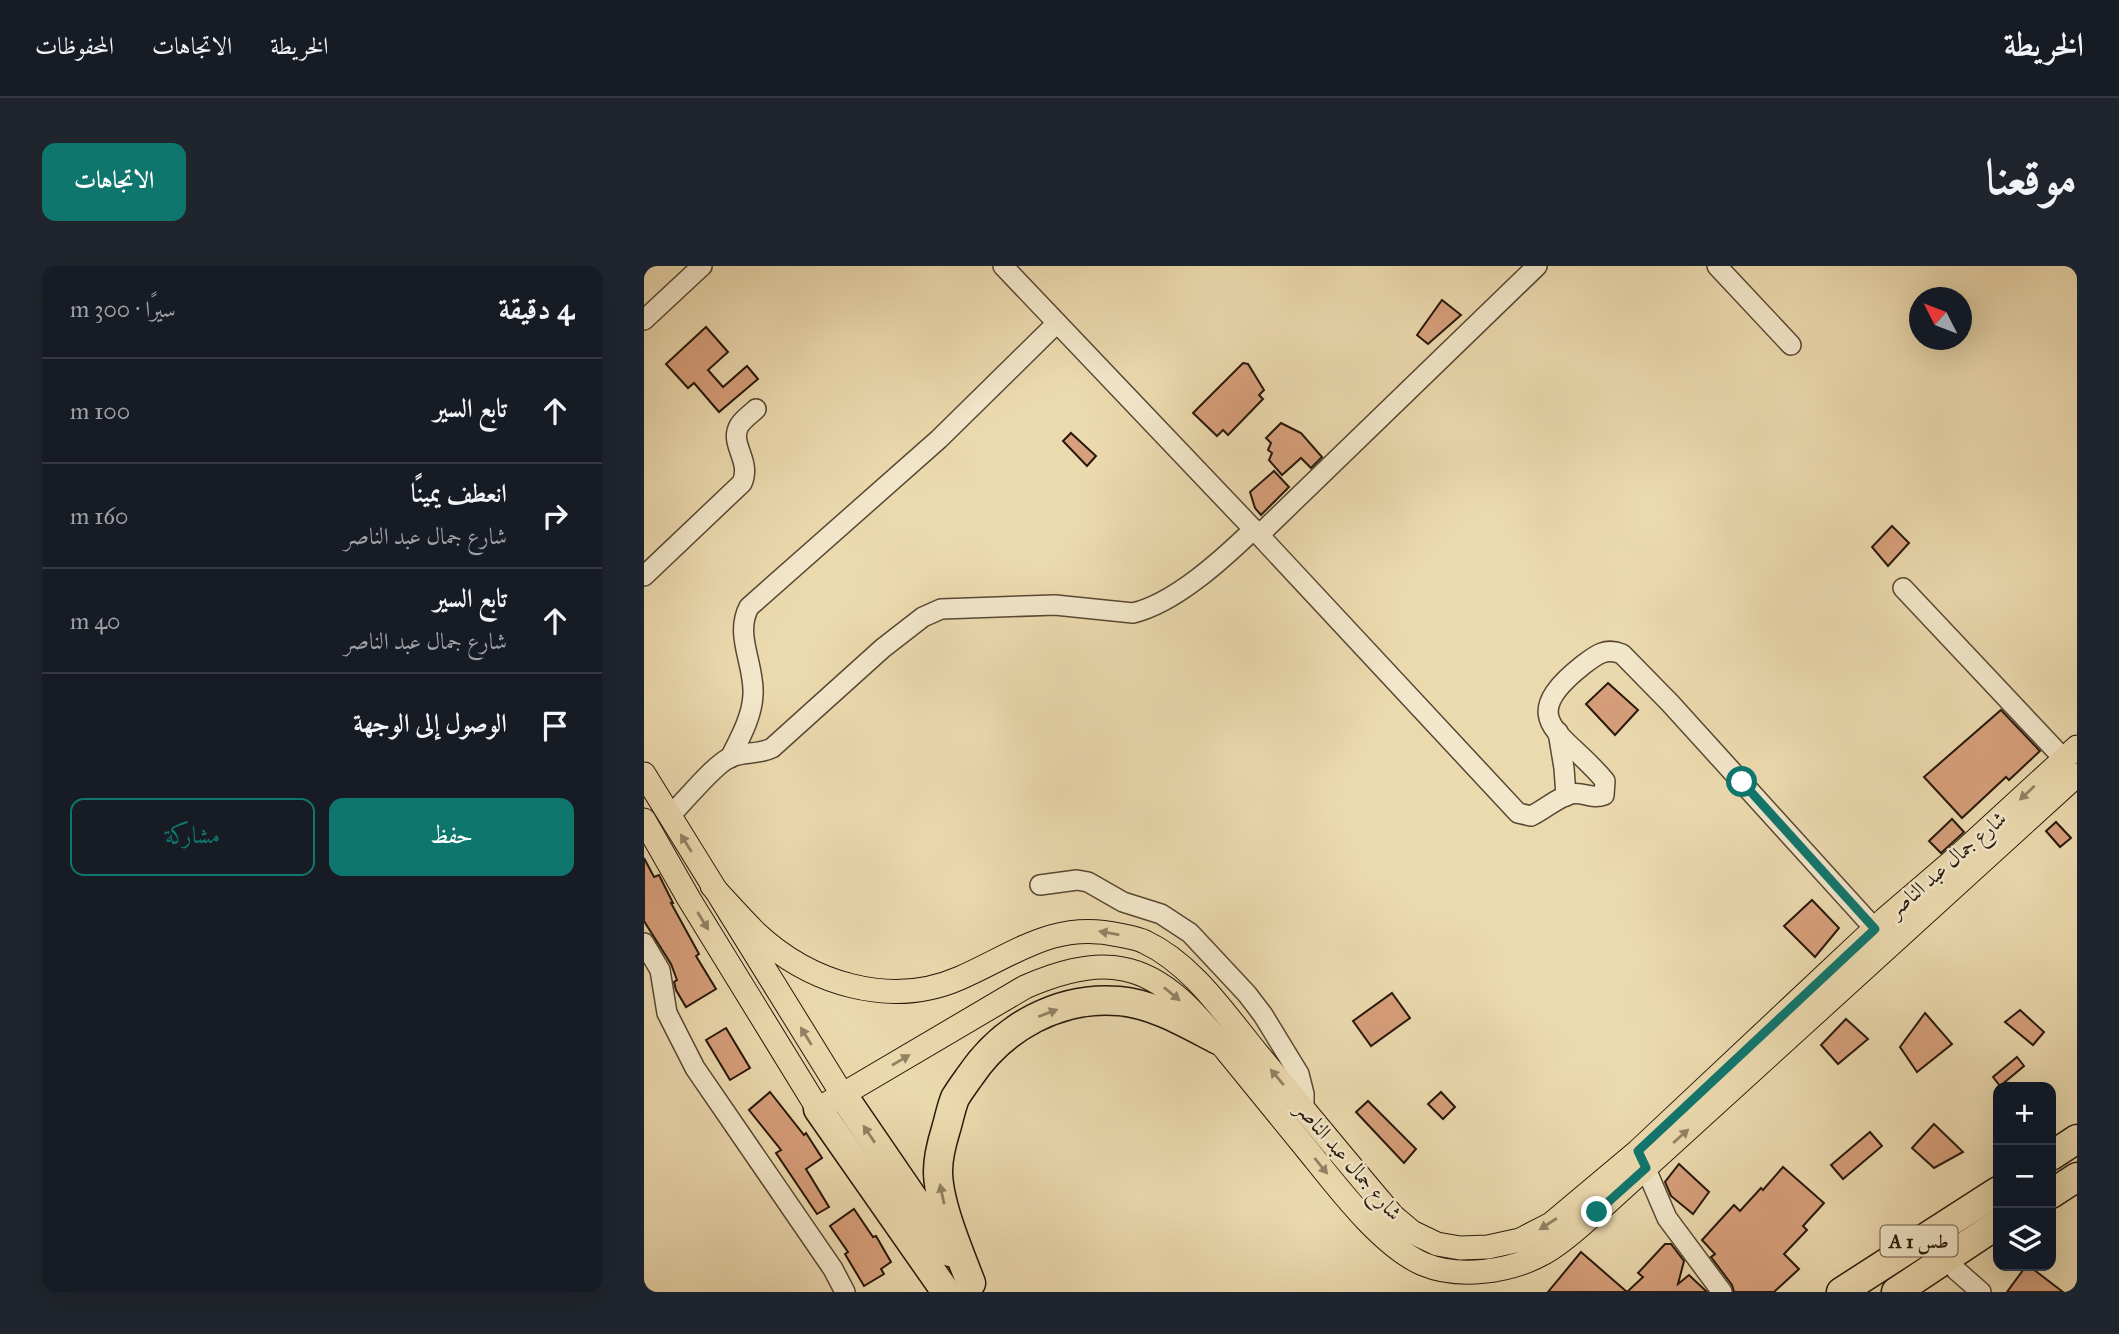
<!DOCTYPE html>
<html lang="ar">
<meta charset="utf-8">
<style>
:root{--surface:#171b24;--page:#20242c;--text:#f1f3f6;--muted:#9ea1a6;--line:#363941;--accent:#0f766e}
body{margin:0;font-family:"IM FELL Great Primer",Amiri,serif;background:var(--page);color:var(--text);direction:rtl}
.controls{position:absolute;right:21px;bottom:21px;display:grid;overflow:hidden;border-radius:14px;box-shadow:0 7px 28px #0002}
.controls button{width:63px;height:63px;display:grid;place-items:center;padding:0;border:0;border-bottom:2px solid var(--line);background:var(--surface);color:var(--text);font:35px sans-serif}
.compass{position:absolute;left:1265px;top:21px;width:63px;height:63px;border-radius:50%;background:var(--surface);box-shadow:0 7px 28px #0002;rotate:312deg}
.stop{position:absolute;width:21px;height:21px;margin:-16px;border:5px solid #0f766e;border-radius:50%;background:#fff}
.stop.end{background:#0f766e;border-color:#fff;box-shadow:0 2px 7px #0008}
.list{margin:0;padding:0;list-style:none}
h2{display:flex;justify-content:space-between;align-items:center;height:91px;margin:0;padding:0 28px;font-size:30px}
h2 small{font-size:23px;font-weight:400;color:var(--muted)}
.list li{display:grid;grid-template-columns:46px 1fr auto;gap:21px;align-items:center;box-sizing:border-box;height:105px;padding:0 28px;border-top:2px solid var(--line)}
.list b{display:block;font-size:26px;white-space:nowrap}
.list p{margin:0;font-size:23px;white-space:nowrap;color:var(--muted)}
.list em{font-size:23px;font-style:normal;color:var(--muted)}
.actions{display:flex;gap:14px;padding:21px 28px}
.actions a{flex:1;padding:16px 0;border:2px solid var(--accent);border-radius:14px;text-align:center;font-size:24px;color:var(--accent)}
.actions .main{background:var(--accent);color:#fff}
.icon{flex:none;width:38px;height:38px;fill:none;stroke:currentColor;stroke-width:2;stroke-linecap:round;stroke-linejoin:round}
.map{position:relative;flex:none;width:1433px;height:1026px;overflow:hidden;direction:ltr;border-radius:14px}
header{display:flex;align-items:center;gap:42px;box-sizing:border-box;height:98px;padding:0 35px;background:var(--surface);border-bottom:2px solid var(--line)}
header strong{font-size:33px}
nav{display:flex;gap:38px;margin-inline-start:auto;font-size:24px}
.intro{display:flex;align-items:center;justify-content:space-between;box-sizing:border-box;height:168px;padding:0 42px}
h1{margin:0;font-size:49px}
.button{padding:18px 32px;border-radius:14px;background:var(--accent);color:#fff;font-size:24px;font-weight:700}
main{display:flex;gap:42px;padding:0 42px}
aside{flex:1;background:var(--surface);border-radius:14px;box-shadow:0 7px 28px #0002}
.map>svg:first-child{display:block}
.building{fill:#d79f7b;stroke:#26170a;stroke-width:2}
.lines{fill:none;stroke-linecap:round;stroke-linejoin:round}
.minor-casing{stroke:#584833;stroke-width:22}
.major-casing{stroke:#26170a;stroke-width:25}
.highway-casing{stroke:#26170a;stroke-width:31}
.minor{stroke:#f3e7cb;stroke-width:19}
.major{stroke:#ecdaaf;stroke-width:23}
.highway{stroke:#ecdaaf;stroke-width:28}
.oneway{fill:#938265}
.route{stroke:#0f766e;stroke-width:9}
.labels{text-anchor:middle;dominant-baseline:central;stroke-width:5;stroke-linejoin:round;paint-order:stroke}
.shield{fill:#f3e7cb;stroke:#645544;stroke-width:2}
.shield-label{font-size:19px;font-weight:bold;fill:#26170a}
.street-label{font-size:21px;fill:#26170a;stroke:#f3e7cb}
</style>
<header>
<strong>الخريطة</strong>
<nav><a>الخريطة</a><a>الاتجاهات</a><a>المحفوظات</a></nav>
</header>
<div class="intro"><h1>موقعنا</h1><a class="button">الاتجاهات</a></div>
<main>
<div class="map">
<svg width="1433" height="1026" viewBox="0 0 1433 1026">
<rect width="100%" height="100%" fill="#ecdaaf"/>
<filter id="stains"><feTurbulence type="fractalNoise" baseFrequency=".00286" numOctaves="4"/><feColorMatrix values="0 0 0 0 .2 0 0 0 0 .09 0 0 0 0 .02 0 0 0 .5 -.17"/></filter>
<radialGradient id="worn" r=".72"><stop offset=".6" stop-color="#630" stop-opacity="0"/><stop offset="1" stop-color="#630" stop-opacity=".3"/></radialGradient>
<g class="building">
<polygon points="798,34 817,49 784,78 773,69"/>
<polygon points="62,61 84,86 64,104 79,121 103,100 114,113 75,146 50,117 44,122 22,98"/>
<polygon points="599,97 604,98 620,124 615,129 619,133 584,169 579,164 573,170 549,147"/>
<polygon points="637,157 657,167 678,191 667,202 657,192 638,209 625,194 628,187 624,184 627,177 622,172"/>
<polygon points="427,167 452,190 443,200 419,175"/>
<polygon points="630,205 645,221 617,249 611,242 606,226"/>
<polygon points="1248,260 1265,277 1244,300 1228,281"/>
<polygon points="964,417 994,444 971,469 942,438"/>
<polygon points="1357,444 1396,485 1365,514 1362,511 1318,552 1280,511"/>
<polygon points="1308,553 1320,566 1297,587 1285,575"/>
<polygon points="1412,556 1427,572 1416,581 1402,565"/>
<polygon points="0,592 10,611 15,609 29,637 27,637 55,688 52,690 72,723 42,741 32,724 30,716 33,714 27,698 0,655"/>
<polygon points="1168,634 1195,662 1171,691 1140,660"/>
<polygon points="748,727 766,752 727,780 709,755"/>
<polygon points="1376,744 1400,766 1389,779 1361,756"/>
<polygon points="1281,747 1308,778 1273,806 1256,781"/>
<polygon points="1202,753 1224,773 1194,798 1177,779"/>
<polygon points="82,762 106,802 86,814 62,774"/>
<polygon points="1373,791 1380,800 1356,820 1349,811"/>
<polygon points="126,826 160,869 162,867 178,892 162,903 185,941 173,948 132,887 137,884 105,844"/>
<polygon points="797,826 811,841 799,853 784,838"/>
<polygon points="724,835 772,883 760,897 712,846"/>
<polygon points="1290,858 1319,886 1290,902 1268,882"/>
<polygon points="1226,866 1238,880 1199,913 1187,899"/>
<polygon points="1035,898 1065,926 1049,948 1027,930 1021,916"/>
<polygon points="1139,901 1180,937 1159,960 1163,964 1140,988 1155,1003 1130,1026 1090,1026 1088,1019 1067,991 1071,988 1058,974 1090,939 1096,945 1117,922 1119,924"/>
<polygon points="210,943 229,971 232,970 247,996 237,1003 240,1008 220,1020 201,988 204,986 186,960"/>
<polygon points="1021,978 1027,978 1040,995 1034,1018 1045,1009 1063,1026 983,1026 999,1011 994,1007"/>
<polygon points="937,986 983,1026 904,1026"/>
<polygon points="1382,1000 1385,1000 1419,1026 1363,1026"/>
</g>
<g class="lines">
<defs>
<g id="minor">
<path d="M359,0L615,269L874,547L887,550C900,544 914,531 927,528C939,525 948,534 960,529L961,515C921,466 868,455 939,399C952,389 962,381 978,388L1026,437L1231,663"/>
<polyline points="1073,0 1147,79"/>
<polyline points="0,54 58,0"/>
<polyline points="615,269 893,0"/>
<path d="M0,310L98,217C108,195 85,178 95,160C99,153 107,148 112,143"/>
<polyline points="1259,322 1420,493"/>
<polyline points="914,466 920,502 922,530"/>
<path d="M86,492C96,472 108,451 109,429C111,399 90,369 105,341L295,173L413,57"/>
<path d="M25,551C40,536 69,500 85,492C99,485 114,489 128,482L239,382L279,351L297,343L411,339L489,347C531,337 579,293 610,263"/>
<polyline points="396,619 433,614 444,616 479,636 517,648 546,667 603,728 619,749 655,808 660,828 660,843"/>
<polyline points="0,677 16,704 23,747 51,802 189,1003 201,1026"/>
<polyline points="996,889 1023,952 1078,1026"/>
<polyline points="1312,1004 1337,1026"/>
</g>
<g id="major">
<polyline points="0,508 198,828"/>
<path d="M0,554L45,633L174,843L381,721C411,708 447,696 479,703C523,711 555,751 582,784C610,818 638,853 666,887C694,922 738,980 779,998C815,1013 865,1006 898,988C918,978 935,960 953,946L1433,509"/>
<path d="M68,620C82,635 96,651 111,666C165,717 246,743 316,712C371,688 411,654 475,669C484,671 493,672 501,676C548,698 581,748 613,787C658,841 703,896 749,950L768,966L793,978L816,982L844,981L876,974L907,958L994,885L1241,653L1311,593L1433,481"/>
</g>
<g id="highway">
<polyline points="198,828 306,986"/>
<polyline points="174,843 302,1026"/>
<polyline points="1407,890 1433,873"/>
<polyline points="1407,928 1433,911"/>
<path d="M327,1017C315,986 294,937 294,905C294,891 298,876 302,863C305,853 307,842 311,832C315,825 321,817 326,810C359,761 415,730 475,735C510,738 543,758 574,774"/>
<polyline points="1197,1026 1354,925"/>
<polyline points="1252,1026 1354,958"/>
</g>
</defs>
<use href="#minor" class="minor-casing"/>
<use href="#major" class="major-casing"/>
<use href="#highway" class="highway-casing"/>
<use href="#minor" class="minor"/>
<use href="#major" class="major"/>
<use href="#highway" class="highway"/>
</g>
<defs><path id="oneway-solid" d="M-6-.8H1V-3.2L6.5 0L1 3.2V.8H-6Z" transform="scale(1.75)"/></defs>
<g class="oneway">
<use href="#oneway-solid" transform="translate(1383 527) rotate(137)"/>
<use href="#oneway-solid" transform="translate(42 577) rotate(-122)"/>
<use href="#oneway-solid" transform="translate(59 655) rotate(58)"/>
<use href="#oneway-solid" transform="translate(465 667) rotate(-170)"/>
<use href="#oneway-solid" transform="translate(528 728) rotate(39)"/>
<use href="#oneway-solid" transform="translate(404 747) rotate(-21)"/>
<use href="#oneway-solid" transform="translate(162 770) rotate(-122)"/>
<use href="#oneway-solid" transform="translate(257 794) rotate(-30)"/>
<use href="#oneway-solid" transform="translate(633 811) rotate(-130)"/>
<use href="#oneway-solid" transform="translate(225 868) rotate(-124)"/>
<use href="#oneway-solid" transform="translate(1037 870) rotate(-42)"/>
<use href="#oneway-solid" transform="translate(677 900) rotate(51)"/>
<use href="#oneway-solid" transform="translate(298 928) rotate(-102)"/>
<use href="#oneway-solid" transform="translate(904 958) rotate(147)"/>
</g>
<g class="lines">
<polyline class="route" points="953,946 1002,902 994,885 1231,663 1098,516"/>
</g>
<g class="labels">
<rect class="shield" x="1236.5" y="959.5" width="77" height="31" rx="5"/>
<g class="shield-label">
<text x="1275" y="975">A 1 طس</text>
</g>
<g class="street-label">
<text transform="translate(1303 598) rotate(-41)">شارع جمال عبد الناصر</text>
<text transform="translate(705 895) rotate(49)">شارع جمال عبد الناصر</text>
</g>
</g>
<rect width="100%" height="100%" filter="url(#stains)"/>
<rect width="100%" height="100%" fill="url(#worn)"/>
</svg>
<div class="controls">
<button>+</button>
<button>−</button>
<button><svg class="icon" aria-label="layers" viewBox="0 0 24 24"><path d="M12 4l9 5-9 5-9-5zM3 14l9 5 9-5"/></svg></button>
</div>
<svg class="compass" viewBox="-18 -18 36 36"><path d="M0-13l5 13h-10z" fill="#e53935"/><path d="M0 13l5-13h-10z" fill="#9ea1a6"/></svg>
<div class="stop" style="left:1098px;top:516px"></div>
<div class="stop end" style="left:953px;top:946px"></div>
</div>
<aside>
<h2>4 دقيقة<small>سيرًا · 300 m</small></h2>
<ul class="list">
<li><svg class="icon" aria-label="ahead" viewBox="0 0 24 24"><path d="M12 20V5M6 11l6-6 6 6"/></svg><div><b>تابع السير</b></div><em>100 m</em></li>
<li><svg class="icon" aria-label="right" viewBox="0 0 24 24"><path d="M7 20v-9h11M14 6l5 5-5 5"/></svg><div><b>انعطف يمينًا</b><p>شارع جمال عبد الناصر</p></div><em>160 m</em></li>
<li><svg class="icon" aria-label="ahead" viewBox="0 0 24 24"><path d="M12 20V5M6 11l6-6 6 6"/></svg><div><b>تابع السير</b><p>شارع جمال عبد الناصر</p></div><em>40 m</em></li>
<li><svg class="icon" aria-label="arrive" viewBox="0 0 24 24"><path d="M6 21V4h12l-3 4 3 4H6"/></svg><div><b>الوصول إلى الوجهة</b></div></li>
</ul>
<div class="actions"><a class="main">حفظ</a><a>مشاركة</a></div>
</aside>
</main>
